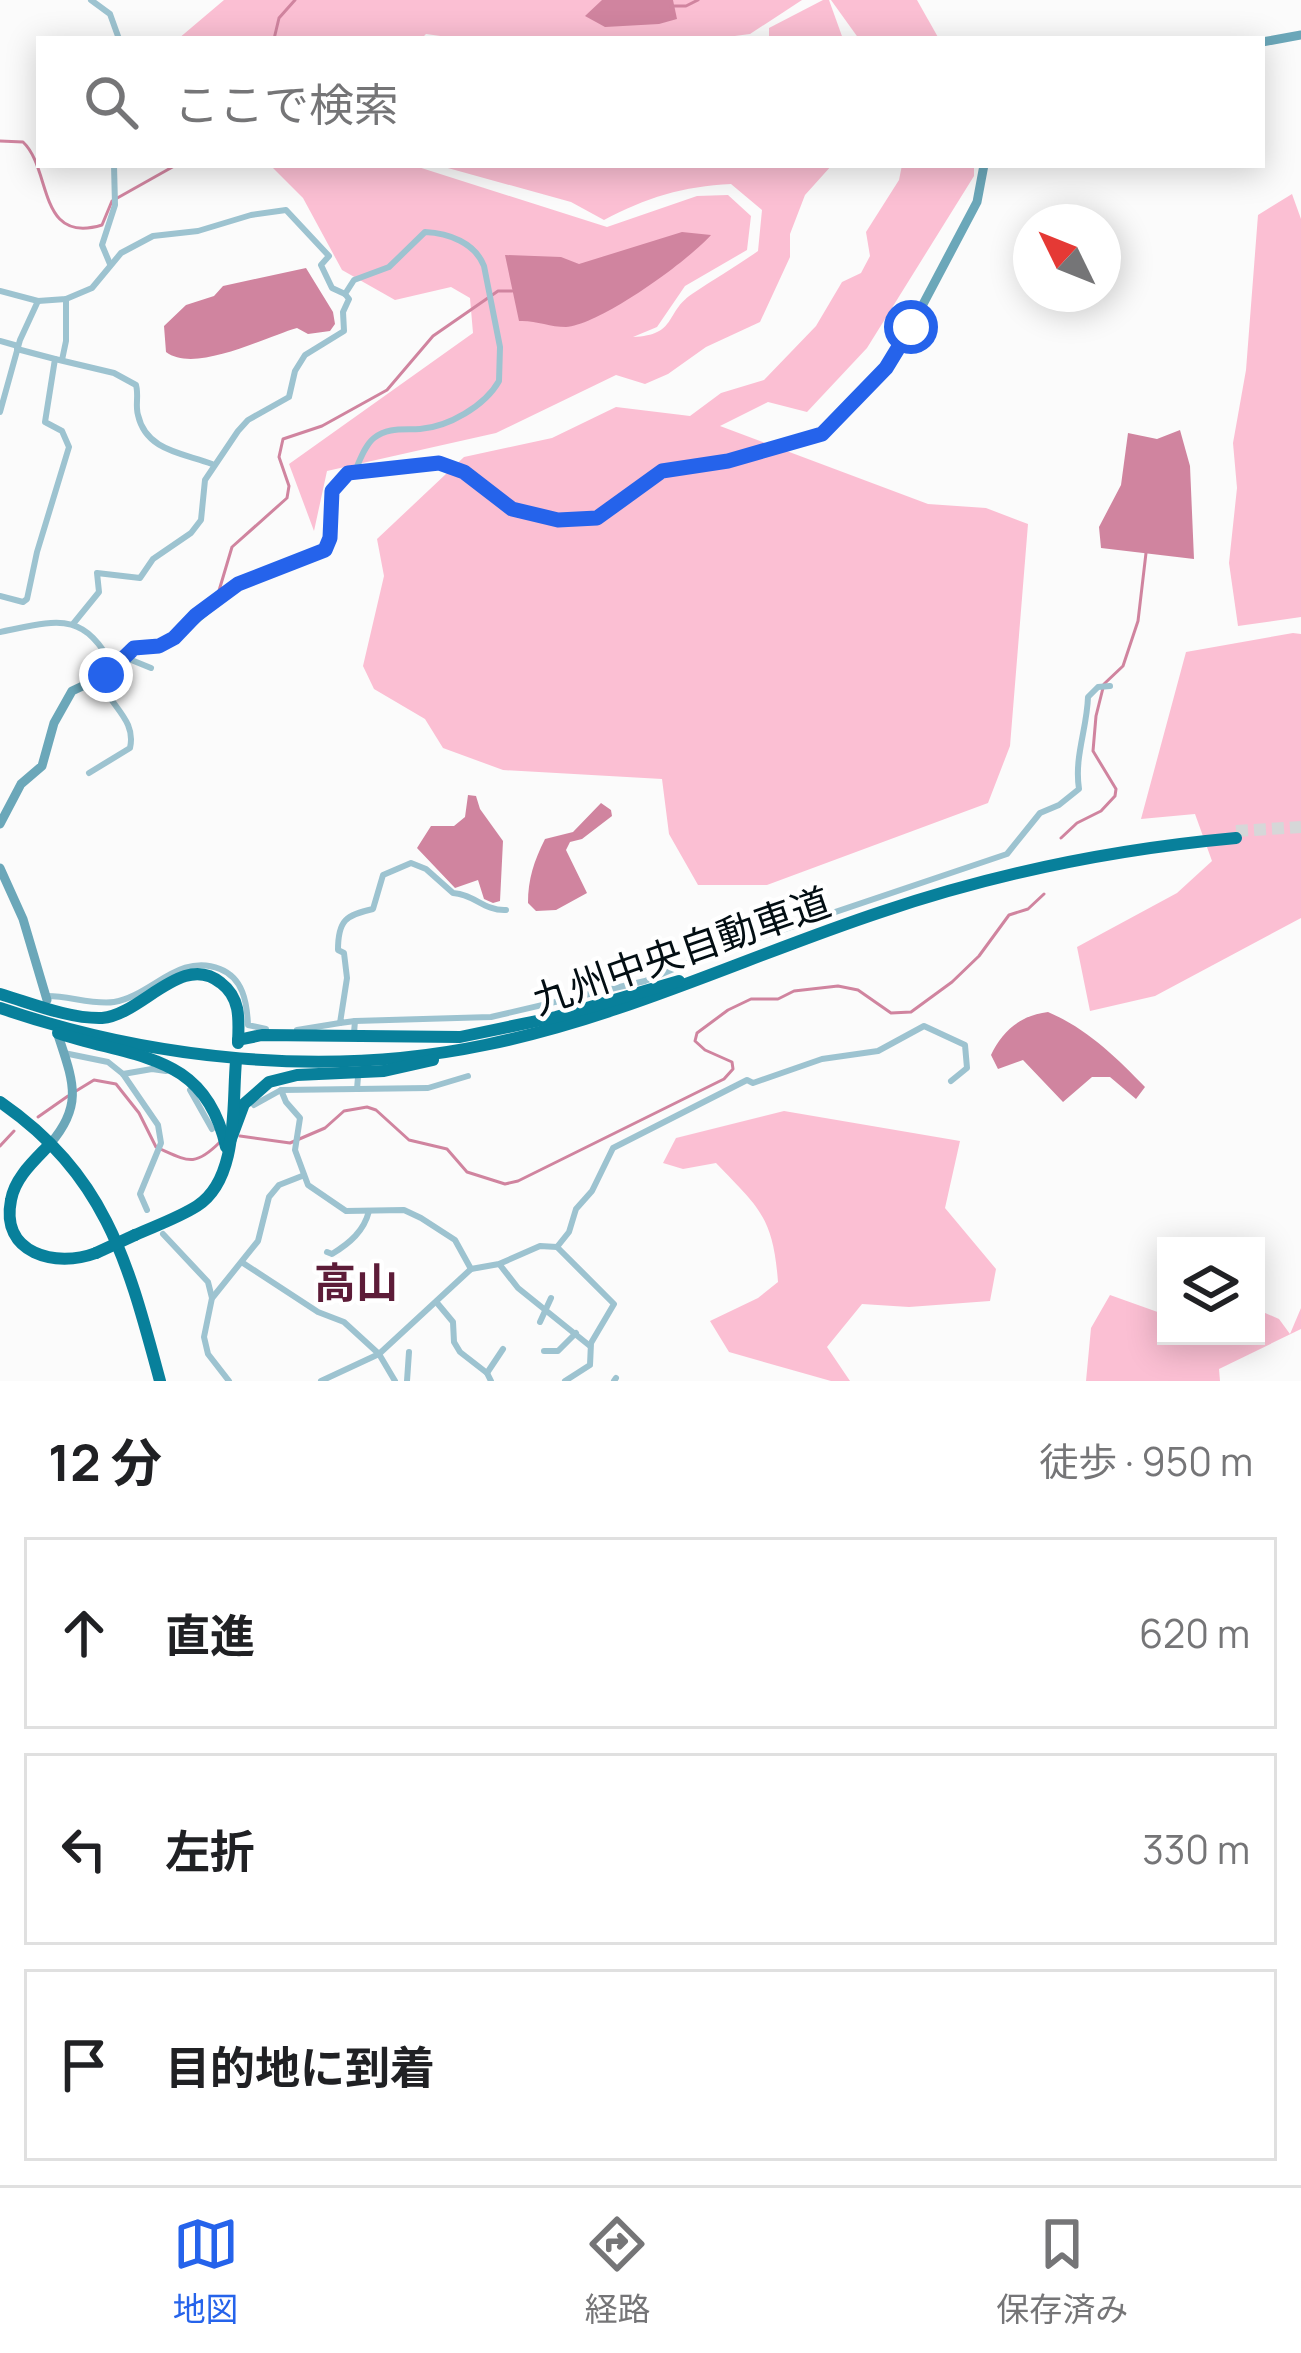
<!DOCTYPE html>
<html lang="ja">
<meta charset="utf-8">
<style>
:root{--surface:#fff;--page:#f2f2f2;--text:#202124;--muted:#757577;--line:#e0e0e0;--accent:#2563eb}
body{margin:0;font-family:Manrope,"Noto Sans JP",sans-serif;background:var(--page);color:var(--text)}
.controls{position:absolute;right:36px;bottom:36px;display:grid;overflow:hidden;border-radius:0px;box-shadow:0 6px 30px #0003}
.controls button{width:108px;height:108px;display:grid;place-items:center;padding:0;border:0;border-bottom:3px solid var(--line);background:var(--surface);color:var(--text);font:60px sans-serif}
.compass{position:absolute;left:1013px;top:204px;width:108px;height:108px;border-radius:50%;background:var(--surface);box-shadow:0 6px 30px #0003;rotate:313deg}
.stop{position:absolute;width:36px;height:36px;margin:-27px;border:9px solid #2563eb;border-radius:50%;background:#fff}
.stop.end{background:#2563eb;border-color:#fff;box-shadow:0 3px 12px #0008}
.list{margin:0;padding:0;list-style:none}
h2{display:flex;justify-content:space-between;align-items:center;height:156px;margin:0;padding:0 48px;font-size:51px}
h2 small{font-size:39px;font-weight:400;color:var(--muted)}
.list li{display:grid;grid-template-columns:78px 1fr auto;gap:36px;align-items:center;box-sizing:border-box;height:192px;margin:0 24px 24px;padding:0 24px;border:3px solid var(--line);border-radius:0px}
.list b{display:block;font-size:45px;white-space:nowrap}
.list em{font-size:39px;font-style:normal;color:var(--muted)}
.icon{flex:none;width:66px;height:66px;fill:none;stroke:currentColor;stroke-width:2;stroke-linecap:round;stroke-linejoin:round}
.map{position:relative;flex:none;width:1301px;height:1381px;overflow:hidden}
.search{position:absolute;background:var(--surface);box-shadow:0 6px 30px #0003;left:36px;right:36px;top:36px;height:132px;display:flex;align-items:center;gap:30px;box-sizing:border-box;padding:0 42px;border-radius:0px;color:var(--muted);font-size:45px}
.sheet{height:804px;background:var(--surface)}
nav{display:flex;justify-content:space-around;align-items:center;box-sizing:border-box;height:168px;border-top:3px solid var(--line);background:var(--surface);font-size:33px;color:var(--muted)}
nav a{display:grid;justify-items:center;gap:6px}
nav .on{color:var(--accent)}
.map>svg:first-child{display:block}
.green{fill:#fbbfd3}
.water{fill:#d0849f}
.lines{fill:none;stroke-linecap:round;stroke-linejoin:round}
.stream{stroke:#d0849f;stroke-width:3}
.highway-tunnel{stroke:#d6d7d8;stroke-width:12;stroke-dasharray:12 6;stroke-linecap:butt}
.street{stroke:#9dc3d0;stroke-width:6}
.secondary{stroke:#6ba7b9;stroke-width:9}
.highway{stroke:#08809b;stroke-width:12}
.highway-bridge{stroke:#08809b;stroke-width:12}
.route{stroke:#2563eb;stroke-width:15}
.labels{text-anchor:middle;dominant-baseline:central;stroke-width:9;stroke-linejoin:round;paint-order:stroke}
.street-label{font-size:39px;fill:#030e13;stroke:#fff}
.neighbourhood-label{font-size:42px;font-weight:bold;fill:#5d1c38;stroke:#fff}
</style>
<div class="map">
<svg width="1301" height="1381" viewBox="0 0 1301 1381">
<rect width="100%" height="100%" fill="#fbfbfb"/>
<g class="green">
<polygon points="224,0 802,0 750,34 712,39 462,39 426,34 421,39 178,39"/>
<polygon points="823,0 829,0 843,39 769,39 769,28"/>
<polygon points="831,0 917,0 939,39 859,39"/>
<path d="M270,165H412L607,227L697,196L728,195L751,216L747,250L685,286L657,327L633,337C678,335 664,313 692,294C714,279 737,266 758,251L762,210L731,184C684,186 645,198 604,220L571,202L437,165H832L805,195L790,234V257L760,322L706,347L668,374L645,384L616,375L496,433L327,471L314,531L289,464L473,333L470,298L451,287L395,300L342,270L303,198Z"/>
<polygon points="902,165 974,165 974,176 867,348 807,412 768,402 720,426 928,504 986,508 1028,524 1010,746 988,803 767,885 698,885 669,834 662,779 503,770 443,748 425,719 374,689 363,666 384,576 377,539 464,457 552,438 616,407 690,416 721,393 764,380 816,326 842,282 861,273 870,256 866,232 899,180"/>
<polygon points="1292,194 1301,219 1301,617 1238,626 1229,563 1237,488 1233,443 1246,370 1258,215"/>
<polygon points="1293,633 1301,634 1301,918 1155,996 1090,1011 1077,947 1177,893 1212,861 1195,814 1141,819 1186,652"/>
<path d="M784,1111L960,1141L945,1208L996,1269L990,1301L909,1307L862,1304L827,1347L850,1381H831L729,1352L710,1321L758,1298L778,1282C773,1216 759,1208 716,1163L683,1169L663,1163L676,1138Z"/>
<polygon points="1110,1295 1166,1315 1166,1336 1256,1336 1256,1309 1279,1319 1290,1334 1301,1308 1301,1329 1219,1369 1220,1381 1086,1381 1091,1328"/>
</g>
<g class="water">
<polygon points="602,0 673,0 677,19 659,24 605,27 585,16"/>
<path d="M682,232L711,235C688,261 600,325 566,327C550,327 535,320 519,321L505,255L561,257L579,264Z"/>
<path d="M306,268L333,312L335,324L330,331L308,334L297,328C265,337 195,374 166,352L164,326L186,305L214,296L223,286Z"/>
<polygon points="1180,430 1190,466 1194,559 1101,548 1099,527 1121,485 1128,433 1157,439"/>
<polygon points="468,795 476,796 480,809 503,841 500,901 493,903 484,899 478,880 455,888 417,848 431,826 454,826 465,817"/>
<path d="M601,803L611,810L612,816L582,839L570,842L566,850L587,893L556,910L536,911L528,903C528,879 534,861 545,839L573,832Z"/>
<path d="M1048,1012C1086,1028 1116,1057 1145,1087L1136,1099L1110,1077H1092L1063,1102L1023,1060L998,1069L991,1055C1002,1031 1021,1015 1048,1012Z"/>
</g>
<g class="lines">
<g class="stream">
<polyline points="671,6 686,6 698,0"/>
<polyline points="274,39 279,18 295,0"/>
<path d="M0,141L23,142C52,169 37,245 102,225L112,201L176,165"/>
<polyline points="218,594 232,547 287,498 289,486 279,457 283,439 322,426 387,390 433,336 498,291 512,291"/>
<polyline points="1061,838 1077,823 1101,811 1115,796 1116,789 1093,751 1096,716 1104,684 1123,666 1138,621 1146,553"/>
<path d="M76,1091L94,1080L116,1084L139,1113L156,1147C188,1161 194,1168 220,1142"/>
<polyline points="38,1117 68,1096"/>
<polyline points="240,1136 290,1143 325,1128 344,1111 367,1107 376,1110 409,1140 447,1149 467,1172 505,1184 518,1181 724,1079 733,1069 732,1062 705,1050 695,1041 697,1033 728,1010 751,999 778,999 794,991 838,986 858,990 891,1013 911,1012 952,982 979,956 1009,915 1028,909 1044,894"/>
<polyline points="0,1146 14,1131"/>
</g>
<polyline class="highway-tunnel" points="1236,831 1301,827"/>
<g class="street">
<polyline points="91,0 110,14 119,39"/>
<polyline points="110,264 102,245 115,205 114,165"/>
<polyline points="0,291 38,301 66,299 92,288 121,253 153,236 198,231 251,215 286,210 329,256 321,265 332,288 345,294"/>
<polyline points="0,341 18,346"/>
<path d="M55,359L114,373L136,385C139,396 135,405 138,415C146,451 183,453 212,464"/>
<polyline points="62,360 66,341 66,299"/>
<polyline points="0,412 20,340 38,301"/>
<polyline points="0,596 23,602 27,599 37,552 69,447 62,431 45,422 55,359 17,349"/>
<path d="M73,624L99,592L97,573L140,578L153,559L191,533L201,520L205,480L238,431L248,420L289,397L295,371L305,355L344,331L343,312L349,299L345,294L354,280L389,267L425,232C449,233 475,243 484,266L500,347L499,381C485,406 448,427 420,429C403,430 388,427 374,438C365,445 360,460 355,471"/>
<path d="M0,632C59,620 83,610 114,668"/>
<polyline points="124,657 151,668"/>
<path d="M89,773L130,748C137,718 107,705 100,677"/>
<path d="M48,996C69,996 93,1005 114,1002C151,996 179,952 220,969C243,978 247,1002 248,1025L266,1029"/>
<path d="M355,1021L491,1017L645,981L705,956L1007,854L1040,813L1059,805L1079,789C1074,757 1087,729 1088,697L1098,687L1110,686"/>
<polyline points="297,1030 340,1023"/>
<path d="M354,1033L355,1021L340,1023L347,978L344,953L338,950C338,920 346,915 373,909L383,875L411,863L426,869L453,893C474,894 484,911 506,910"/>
<polyline points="64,1053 108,1062 123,1074 158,1125 161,1143 140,1194 147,1210"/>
<polyline points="123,1074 152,1069 166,1071"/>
<polyline points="358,1077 357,1089 428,1088 468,1076"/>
<polyline points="190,1090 212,1129"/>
<polyline points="281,1090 286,1102 300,1118 295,1150 308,1185 346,1211 404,1210 421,1218 455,1240 471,1269"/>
<polyline points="254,1105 281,1090 357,1089"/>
<polyline points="163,1234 208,1282 212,1298 204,1337 208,1354 229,1381"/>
<polyline points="557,1247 569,1232 576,1209 592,1191 613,1148 747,1080 753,1083 822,1059 878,1051 924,1026 965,1045 967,1068 951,1081"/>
<path d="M327,1252L332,1254C350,1243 364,1231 369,1211"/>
<polyline points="243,1263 318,1312 344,1322 379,1354 395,1381"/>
<polyline points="500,1265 518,1288 590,1346"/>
<polyline points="213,1297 258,1241 269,1197 279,1185 302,1176"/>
<polyline points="438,1304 453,1322 454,1342 460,1352 487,1373 491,1381"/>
<polyline points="540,1322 551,1298"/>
<polyline points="544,1351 558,1351 576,1333"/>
<polyline points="487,1373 503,1349"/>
<polyline points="321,1381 379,1354 471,1269 499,1264 540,1246 557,1247 614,1304 591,1343 590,1365 565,1381"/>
<polyline points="407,1381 409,1352"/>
<polyline points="614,1381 616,1378"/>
</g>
<g class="secondary">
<polyline points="1262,42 1301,35"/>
<polyline points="0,824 21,784 42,766 54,723 72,691 106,675 134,648 169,642 238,584 321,553 330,538 332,491 343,477 355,471 438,463 464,472 512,509 532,516 583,521 597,518 662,471 729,461 822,434 887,368 911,327 977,202 984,165"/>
<polyline points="0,868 23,919 47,1000"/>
<path d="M50,1144C84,1105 73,1081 58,1035"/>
</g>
<g class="highway">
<path d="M0,994C31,1003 69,1019 102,1018C142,1015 182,951 221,983C241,998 239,1020 238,1043"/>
<path d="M0,1008C152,1060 327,1078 485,1045C623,1017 748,956 881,912C996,873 1115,849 1236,838"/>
<path d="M58,1033C135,1059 205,1052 226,1147"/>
<polyline points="238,1040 262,1035 460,1037 556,1017 679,981"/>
<path d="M0,1102C107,1176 128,1263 160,1381"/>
<path d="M50,1144C35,1160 15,1177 11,1200C0,1254 56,1268 96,1253"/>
<polyline points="228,1147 244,1104 269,1082 297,1075 384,1071 433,1060"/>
<path d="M135,1235C155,1226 178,1218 197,1206C239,1179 232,1106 236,1061"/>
</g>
<polyline class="highway-bridge" points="96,1253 135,1235"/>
</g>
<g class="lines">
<polyline class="route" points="106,675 134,648 159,646 174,638 196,615 238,584 325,550 330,538 332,491 348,473 439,463 464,472 512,509 558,520 597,518 662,471 728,461 822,434 886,368 911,327"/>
</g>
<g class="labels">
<g class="street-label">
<text transform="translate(681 950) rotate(-19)">九州中央自動車道</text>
</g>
<g class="neighbourhood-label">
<text x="356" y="1282">高山</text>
</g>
</g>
</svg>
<div class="controls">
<button><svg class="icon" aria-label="layers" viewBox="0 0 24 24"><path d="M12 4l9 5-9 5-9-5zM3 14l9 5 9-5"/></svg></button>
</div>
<svg class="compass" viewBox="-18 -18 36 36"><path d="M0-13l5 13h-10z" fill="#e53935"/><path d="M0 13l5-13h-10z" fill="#757577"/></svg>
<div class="stop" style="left:911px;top:327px"></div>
<div class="stop end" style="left:106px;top:675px"></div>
<div class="search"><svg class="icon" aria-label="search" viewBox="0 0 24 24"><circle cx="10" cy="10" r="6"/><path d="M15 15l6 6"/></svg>ここで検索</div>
</div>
<section class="sheet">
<h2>12 分<small>徒歩 · 950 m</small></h2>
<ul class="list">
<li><svg class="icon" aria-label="ahead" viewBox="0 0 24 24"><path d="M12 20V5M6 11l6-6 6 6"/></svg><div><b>直進</b></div><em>620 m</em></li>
<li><svg class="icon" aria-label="left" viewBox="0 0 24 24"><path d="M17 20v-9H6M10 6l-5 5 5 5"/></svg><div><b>左折</b></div><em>330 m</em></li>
<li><svg class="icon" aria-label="arrive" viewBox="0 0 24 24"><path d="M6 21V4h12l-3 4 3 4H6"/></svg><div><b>目的地に到着</b></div></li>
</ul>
</section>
<nav>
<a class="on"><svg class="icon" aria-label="map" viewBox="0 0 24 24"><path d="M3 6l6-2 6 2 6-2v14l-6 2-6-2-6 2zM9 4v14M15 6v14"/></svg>地図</a>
<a><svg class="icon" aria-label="directions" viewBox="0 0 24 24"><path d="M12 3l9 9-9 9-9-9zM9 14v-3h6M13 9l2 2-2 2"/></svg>経路</a>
<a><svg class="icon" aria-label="saved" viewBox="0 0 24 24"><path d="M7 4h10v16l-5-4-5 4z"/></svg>保存済み</a>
</nav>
